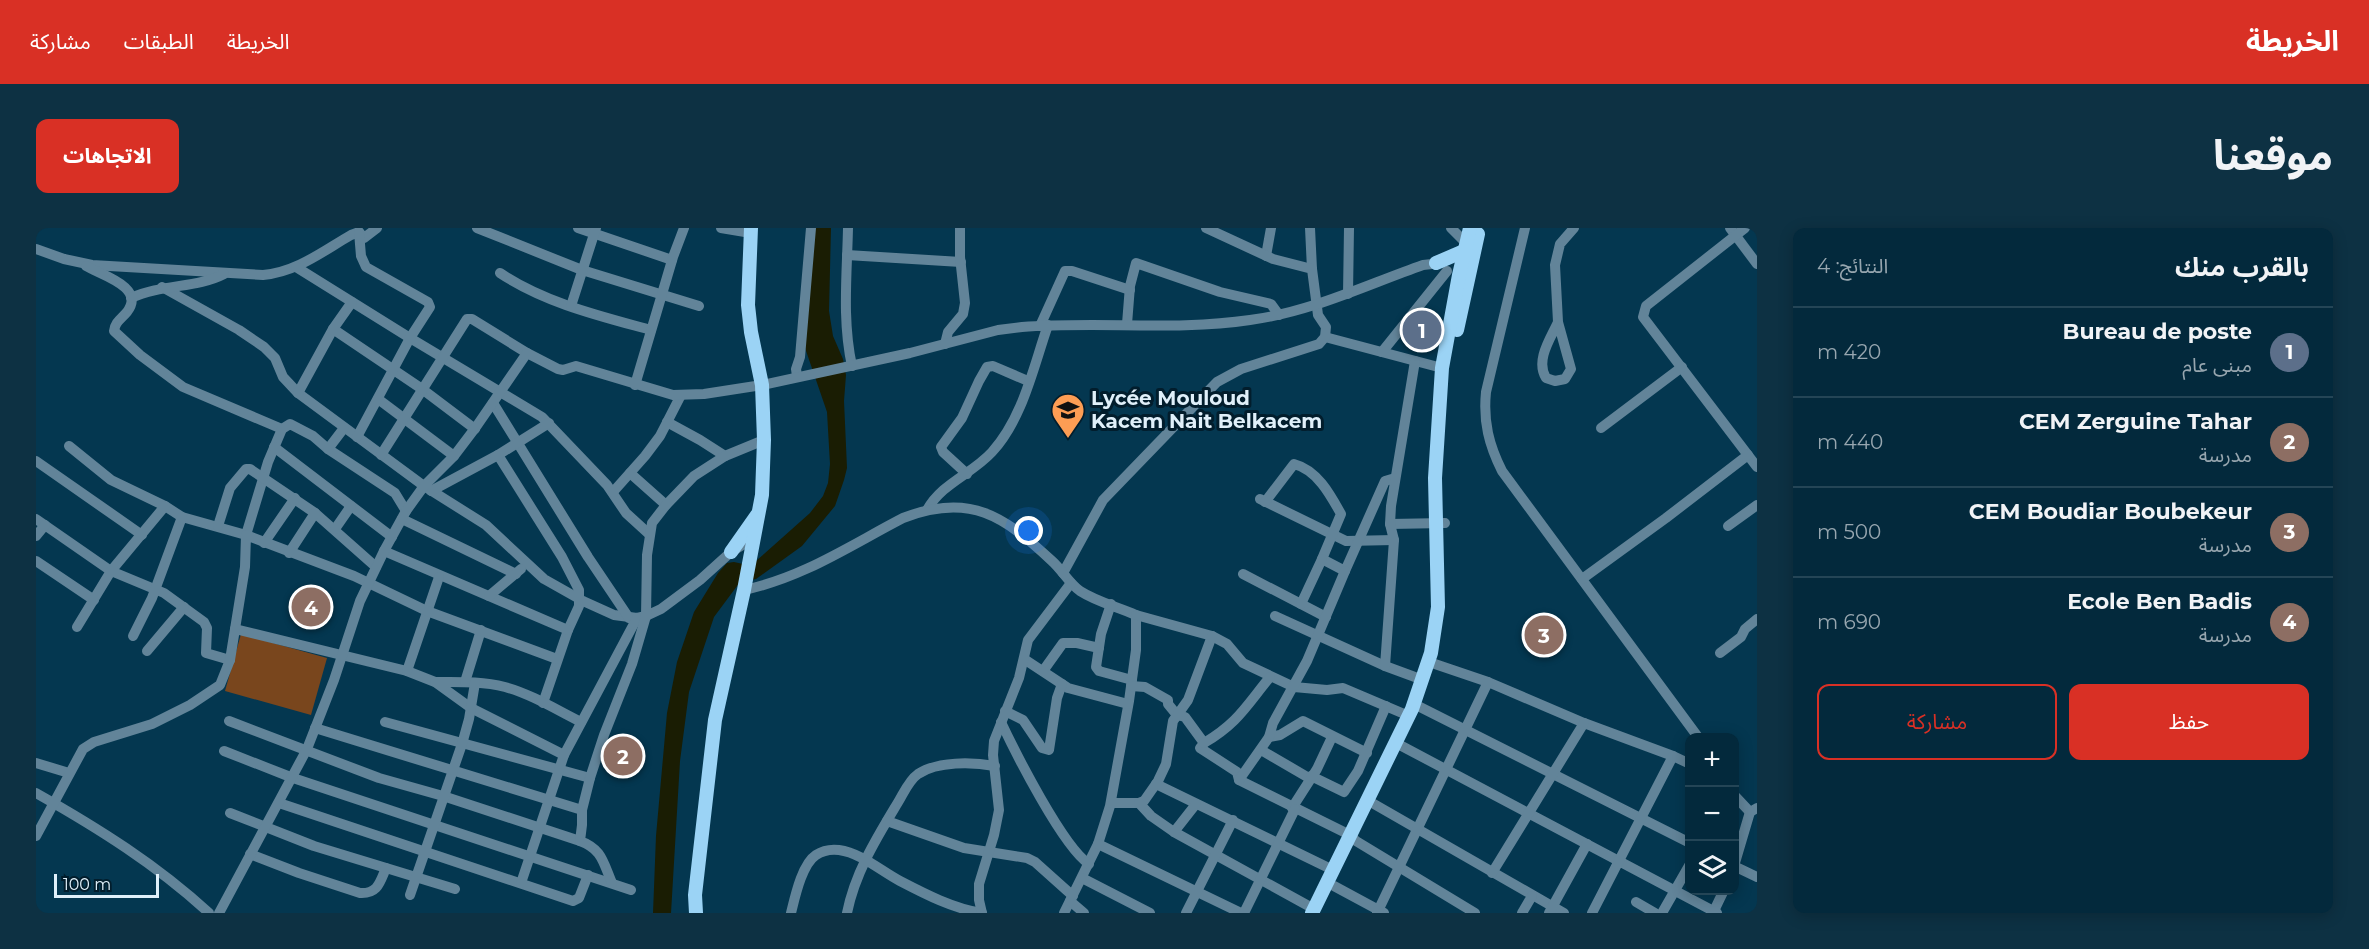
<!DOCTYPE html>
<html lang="ar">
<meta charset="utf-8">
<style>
:root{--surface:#03293c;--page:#0d3143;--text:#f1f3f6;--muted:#97a6af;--line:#244556;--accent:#d93025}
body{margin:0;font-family:Montserrat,"Noto Sans Arabic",sans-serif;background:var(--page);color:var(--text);direction:rtl}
.controls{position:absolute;right:18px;bottom:18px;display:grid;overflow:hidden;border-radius:12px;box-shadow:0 3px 15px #0003}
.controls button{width:54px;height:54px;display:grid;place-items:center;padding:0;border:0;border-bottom:2px solid var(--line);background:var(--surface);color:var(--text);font:30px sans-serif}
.scale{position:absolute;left:18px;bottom:15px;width:105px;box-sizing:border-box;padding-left:6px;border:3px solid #e0f0fa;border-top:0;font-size:16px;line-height:21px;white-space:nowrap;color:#e0f0fa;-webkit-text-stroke:4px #021d2c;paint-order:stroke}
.you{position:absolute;left:993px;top:303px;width:21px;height:21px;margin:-15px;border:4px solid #fff;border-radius:50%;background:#1a73e8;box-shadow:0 0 0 9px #1a73e833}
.badge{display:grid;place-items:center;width:39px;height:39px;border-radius:50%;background:var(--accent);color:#fff;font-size:20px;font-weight:700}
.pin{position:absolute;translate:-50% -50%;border:3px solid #fff;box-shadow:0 2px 6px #0006}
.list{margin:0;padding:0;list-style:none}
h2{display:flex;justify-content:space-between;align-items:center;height:78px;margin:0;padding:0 24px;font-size:26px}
h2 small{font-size:20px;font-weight:400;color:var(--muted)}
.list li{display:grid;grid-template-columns:39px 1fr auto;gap:18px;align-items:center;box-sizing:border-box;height:90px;padding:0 24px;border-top:2px solid var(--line)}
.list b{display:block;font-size:22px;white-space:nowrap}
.list p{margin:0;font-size:20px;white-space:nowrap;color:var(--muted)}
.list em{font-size:20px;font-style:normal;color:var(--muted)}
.actions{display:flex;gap:12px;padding:18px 24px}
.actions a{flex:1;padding:14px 0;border:2px solid var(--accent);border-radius:12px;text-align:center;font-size:21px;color:var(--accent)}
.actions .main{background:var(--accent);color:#fff}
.icon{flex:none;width:33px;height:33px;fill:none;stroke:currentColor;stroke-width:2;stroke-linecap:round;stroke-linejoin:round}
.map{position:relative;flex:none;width:1721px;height:685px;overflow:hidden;direction:ltr;border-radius:12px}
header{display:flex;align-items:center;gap:36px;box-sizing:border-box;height:84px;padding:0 30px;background:var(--accent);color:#fff}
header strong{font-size:28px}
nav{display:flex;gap:33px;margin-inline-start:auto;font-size:21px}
.intro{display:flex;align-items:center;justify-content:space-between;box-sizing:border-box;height:144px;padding:0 36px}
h1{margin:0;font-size:42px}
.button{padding:15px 27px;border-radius:12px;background:var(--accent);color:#fff;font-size:21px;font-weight:700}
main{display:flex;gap:36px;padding:0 36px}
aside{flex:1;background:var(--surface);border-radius:12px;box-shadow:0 3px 15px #0003}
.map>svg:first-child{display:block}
.green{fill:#79461d}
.water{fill:#1a1d03}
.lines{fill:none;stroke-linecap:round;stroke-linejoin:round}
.minor{stroke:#628499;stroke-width:10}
.major{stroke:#9bd3f5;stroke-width:14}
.labels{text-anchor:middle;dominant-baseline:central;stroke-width:6;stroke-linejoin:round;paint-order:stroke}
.poi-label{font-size:20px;font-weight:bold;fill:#e0f0fa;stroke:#021d2c;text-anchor:start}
</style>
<header>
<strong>الخريطة</strong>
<nav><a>الخريطة</a><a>الطبقات</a><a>مشاركة</a></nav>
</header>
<div class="intro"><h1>موقعنا</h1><a class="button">الاتجاهات</a></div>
<main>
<aside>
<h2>بالقرب منك<small>النتائج: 4</small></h2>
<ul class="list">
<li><span class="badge" style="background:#5c6f8a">1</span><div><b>Bureau de poste</b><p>مبنى عام</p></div><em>420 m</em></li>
<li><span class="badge" style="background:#8d6e63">2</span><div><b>CEM Zerguine Tahar</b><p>مدرسة</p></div><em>440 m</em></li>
<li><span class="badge" style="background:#8d6e63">3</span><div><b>CEM Boudiar Boubekeur</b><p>مدرسة</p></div><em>500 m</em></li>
<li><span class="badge" style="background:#8d6e63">4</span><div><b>Ecole Ben Badis</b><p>مدرسة</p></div><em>690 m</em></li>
</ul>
<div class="actions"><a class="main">حفظ</a><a>مشاركة</a></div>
</aside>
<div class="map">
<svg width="1721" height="685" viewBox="0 0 1721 685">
<rect width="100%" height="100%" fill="#043750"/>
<polygon class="green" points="205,406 291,430 275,487 189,463"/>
<polygon class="water" points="778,0 795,0 793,83 797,108 807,131 810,147 808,173 811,240 808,252 799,278 766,318 720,351 704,354 678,389 653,464 644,533 635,685 617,685 620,608 631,485 641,434 658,384 682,345 691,335 698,334 707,336 720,333 774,285 787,268 792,255 794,236 791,184 768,117"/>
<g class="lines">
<g class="minor">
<polyline points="441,0 546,42 663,78"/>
<polyline points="542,0 636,32"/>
<polyline points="685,0 715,5"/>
<path d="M812,0C811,47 806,92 816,138"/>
<polyline points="1274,0 1276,41"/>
<polyline points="1415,0 1431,16"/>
<path d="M1489,0L1450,164C1447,194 1453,217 1466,243L1662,509"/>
<polyline points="1694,0 1721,36"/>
<polyline points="1709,0 1610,78 1607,89 1721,239"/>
<path d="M0,21L28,31L56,37L227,47C261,44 287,23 315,7L323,4L328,10L341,0"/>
<polyline points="811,27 925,34"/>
<polyline points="1230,28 1235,0"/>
<path d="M50,38C65,47 110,59 91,84C85,91 79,94 78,103L104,127L147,159L246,201"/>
<polyline points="260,39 374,110 506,189 571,257 590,285 613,306"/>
<path d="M464,45C509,75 564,88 615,102"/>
<polyline points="126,59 203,102 228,119 239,130 247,149 262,165 388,258 450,297 508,351 547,373 578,387 601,390 610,388 625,381 664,352 695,324 718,310"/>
<polyline points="1312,66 1313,0"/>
<path d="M95,70C126,56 161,60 188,46"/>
<polyline points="535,78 560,0"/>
<path d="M1522,94C1515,110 1499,132 1510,150L1519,153L1529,151L1535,141L1522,94L1519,37L1524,16L1538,0"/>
<polyline points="1091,96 1094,58 1100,35 1184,64 1235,76 1243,87"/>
<polyline points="1004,98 1029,43 1036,43 1094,62"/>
<polyline points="297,101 386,161 439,201"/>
<polyline points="1289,109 1406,140"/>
<polyline points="909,116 912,104 927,86 929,75 924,29 924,0"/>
<polyline points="1346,124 1411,43"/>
<polyline points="761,148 760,141 764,129 775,0"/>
<polyline points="599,157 637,29 648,0"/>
<polyline points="262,165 297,101 316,74"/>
<polyline points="342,171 418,228"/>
<polyline points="457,175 552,329 593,390"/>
<polyline points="631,194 664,212 689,228"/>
<polyline points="1565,200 1646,139"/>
<polyline points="321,209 374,110 394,79 392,74 330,39 325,28 323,4"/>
<polyline points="33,218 75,252 129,278 146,289 210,307 232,234 246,201 254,196 277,208 292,221 359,265 370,283"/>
<polyline points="238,219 356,309"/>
<polyline points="292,221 308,200"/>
<polyline points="345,227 431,91 436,91 491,125"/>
<polyline points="462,227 526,329 543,362 543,378 532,402 507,475"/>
<polyline points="0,233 106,307"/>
<polyline points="594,245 630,277"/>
<polyline points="931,246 907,224 905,219 926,190 943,153 951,139 957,138 992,153"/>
<polyline points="395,263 462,227 513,195"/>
<polyline points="577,264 609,228 624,208 645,167"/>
<polyline points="1224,271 1310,313 1358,312"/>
<path d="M1229,274L1258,236C1281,242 1294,266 1305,286L1286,331L1309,343L1349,253L1359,250"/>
<path d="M891,282C906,255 936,246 956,224C987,190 997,140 1012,97"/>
<polyline points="0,291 75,343 128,365 168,394 171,400 170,425 194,432"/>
<polyline points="366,291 480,346"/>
<polyline points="1354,296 1409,295"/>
<polyline points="182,298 194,260 210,241 214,241 279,285 340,339"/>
<polyline points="1692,298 1721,277"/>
<polyline points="299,301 315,278"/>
<polyline points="0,308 9,297"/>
<polyline points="228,315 259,270"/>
<polyline points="348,323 532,402"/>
<polyline points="253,325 279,285"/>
<polyline points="0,333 58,372"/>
<polyline points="1027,345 1067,272 1181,154 1205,141 1283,116 1289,109 1290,99 1282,87 1276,41 1237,31 1170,0"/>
<polyline points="1207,346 1290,389"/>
<polyline points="1546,351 1630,290 1712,227"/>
<path d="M708,362C768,349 813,318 867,290C934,264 968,288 1016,333C1026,342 1033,355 1044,363C1061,374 1082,379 1100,387V422L1093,473L1074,578L1062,616L1028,685"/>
<polyline points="453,368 485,341"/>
<polyline points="1075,376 1065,406 1060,439 1063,443 1096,452"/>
<polyline points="1265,376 1286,331"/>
<polyline points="1100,387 1176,408 1191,416 1207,435 1258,459 1291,462 1307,460 1373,488"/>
<polyline points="1239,388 1349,438 1387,452"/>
<polyline points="41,399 75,343 129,278"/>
<polyline points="199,401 371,443 399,454 435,480 528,527"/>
<polyline points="97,408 116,370 146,289"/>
<polyline points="111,423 148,379"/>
<polyline points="1684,425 1705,409 1709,401 1721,391"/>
<polyline points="988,431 1032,460 1092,476"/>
<polyline points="1393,434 1452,454 1548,495 1637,528 1654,536"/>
<polyline points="1349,438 1358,312 1354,296 1355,278 1379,133"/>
<polyline points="371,443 403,349"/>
<polyline points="1007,443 1027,415 1041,415 1063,420"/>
<path d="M399,454C423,454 446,453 469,459C495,466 521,482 545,494"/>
<polyline points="429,454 445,402"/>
<polyline points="1095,458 1109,459 1132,472 1132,476 1141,487 1149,489 1168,515 1164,520 1201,544 1203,552 1314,607 1320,613 1439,685"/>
<polyline points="1384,479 1654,615"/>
<polyline points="969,483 987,492 1006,520 1013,522 1021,470 1026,456"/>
<polyline points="193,493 343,550 407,568 544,613"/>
<polyline points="349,494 554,550"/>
<path d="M965,494C979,524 1027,619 1053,636"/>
<polyline points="279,500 546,582"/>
<polyline points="1233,509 1244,507 1267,493 1331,525"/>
<path d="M1168,515C1202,495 1210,478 1234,449"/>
<polyline points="1360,515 1681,685"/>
<polyline points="1225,522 1273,550"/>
<polyline points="188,523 257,550 595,662"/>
<polyline points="0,535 33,545"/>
<polyline points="1275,548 1308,564 1322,543 1350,478"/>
<polyline points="1203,552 1233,509 1237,495 1271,433 1309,343"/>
<polyline points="1120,556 1297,642"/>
<path d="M0,565C62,600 121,637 173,685"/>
<polyline points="1698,567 1714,584 1721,580"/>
<polyline points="1331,572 1528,685"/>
<polyline points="243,575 537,673 543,670 552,647"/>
<polyline points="1075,575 1103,575 1108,573 1122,553 1130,536 1137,493 1152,472 1176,408"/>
<polyline points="1103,575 1115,588 1138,604 1278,681"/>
<polyline points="1256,580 1281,541 1296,509"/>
<polyline points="194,585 278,618 419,661"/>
<polyline points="851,593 928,620 991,630 999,634 1037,668"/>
<polyline points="1138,604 1160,576"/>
<polyline points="0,608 47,521 58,514 116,496 154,477 184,457 194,432 209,339 210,307 318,348 391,383 521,431"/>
<polyline points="1062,616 1205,685"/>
<path d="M214,626L263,645L324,665C342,666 344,654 350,640"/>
<polyline points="1698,638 1714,584"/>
<polyline points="1698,638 1721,649"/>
<polyline points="1456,645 1548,495"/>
<polyline points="1046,650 1114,685"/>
<polyline points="485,655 528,527 601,390"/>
<path d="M576,655C567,634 566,621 544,613L546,597V582L554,550L568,507L596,436L610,388L611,327L616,295L630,277L658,248L689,228L728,212"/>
<polyline points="1298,658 1348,685"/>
<polyline points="374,667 426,516 433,491 439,455"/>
<polyline points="1034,673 1048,685"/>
<polyline points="1600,674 1619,685"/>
<path d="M183,685L271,521L298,452L324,373L348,323L370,283L388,258L418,228L440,199L491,125L522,141L527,142L540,138L637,167L668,166L726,157L874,125L962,102L986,99C1062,93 1139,103 1214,92C1275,84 1330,57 1387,37L1405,35"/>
<path d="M755,685C759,669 766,636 780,627C786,623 795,621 803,622C825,625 845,643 864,653C889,666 918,681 946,685"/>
<path d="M811,685C819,645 840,611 861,576C867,567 872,553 882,546C902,533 936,534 959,538"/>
<polyline points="946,685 943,672 943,656 958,607 963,582 957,527 958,513 983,450 992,412 1035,355"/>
<polyline points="1150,685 1197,592"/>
<polyline points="1208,685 1259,581"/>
<polyline points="1341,685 1452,454"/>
<polyline points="1486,685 1496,668"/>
<polyline points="1513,685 1551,616"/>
<polyline points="1556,685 1637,528"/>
<polyline points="1626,685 1654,636"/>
<polyline points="1677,685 1688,662"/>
</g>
<g class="major">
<polyline points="1400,35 1428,23"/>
<polyline points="1421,102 1442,6"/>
<polyline points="695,324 721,287"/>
<polyline points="660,685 659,667 679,492 708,362 726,267 728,212 726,157 715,104 712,77 715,0"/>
<polyline points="1276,685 1376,481 1395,425 1402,379 1399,250 1406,140 1423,47 1434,0"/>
</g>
</g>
<defs>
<symbol id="school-pin" viewBox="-11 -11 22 30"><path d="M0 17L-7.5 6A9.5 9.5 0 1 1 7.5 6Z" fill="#fd9d54" stroke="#021d2c"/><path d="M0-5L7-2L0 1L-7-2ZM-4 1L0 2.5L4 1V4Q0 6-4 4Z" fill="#111"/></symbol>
</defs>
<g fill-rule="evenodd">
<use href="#school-pin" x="1013" y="163" width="38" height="52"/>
</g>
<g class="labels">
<g class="poi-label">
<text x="1055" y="170">Lycée Mouloud<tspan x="1055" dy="23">Kacem Nait Belkacem</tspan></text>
</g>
</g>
</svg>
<div class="controls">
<button>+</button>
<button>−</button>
<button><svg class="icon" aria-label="layers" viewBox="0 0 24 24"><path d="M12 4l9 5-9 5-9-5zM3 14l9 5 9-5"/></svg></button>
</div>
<div class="scale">100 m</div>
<div class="you"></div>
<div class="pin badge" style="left:1386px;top:102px;background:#5c6f8a">1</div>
<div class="pin badge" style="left:587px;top:528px;background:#8d6e63">2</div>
<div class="pin badge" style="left:1508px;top:407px;background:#8d6e63">3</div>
<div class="pin badge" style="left:275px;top:379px;background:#8d6e63">4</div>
</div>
</main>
